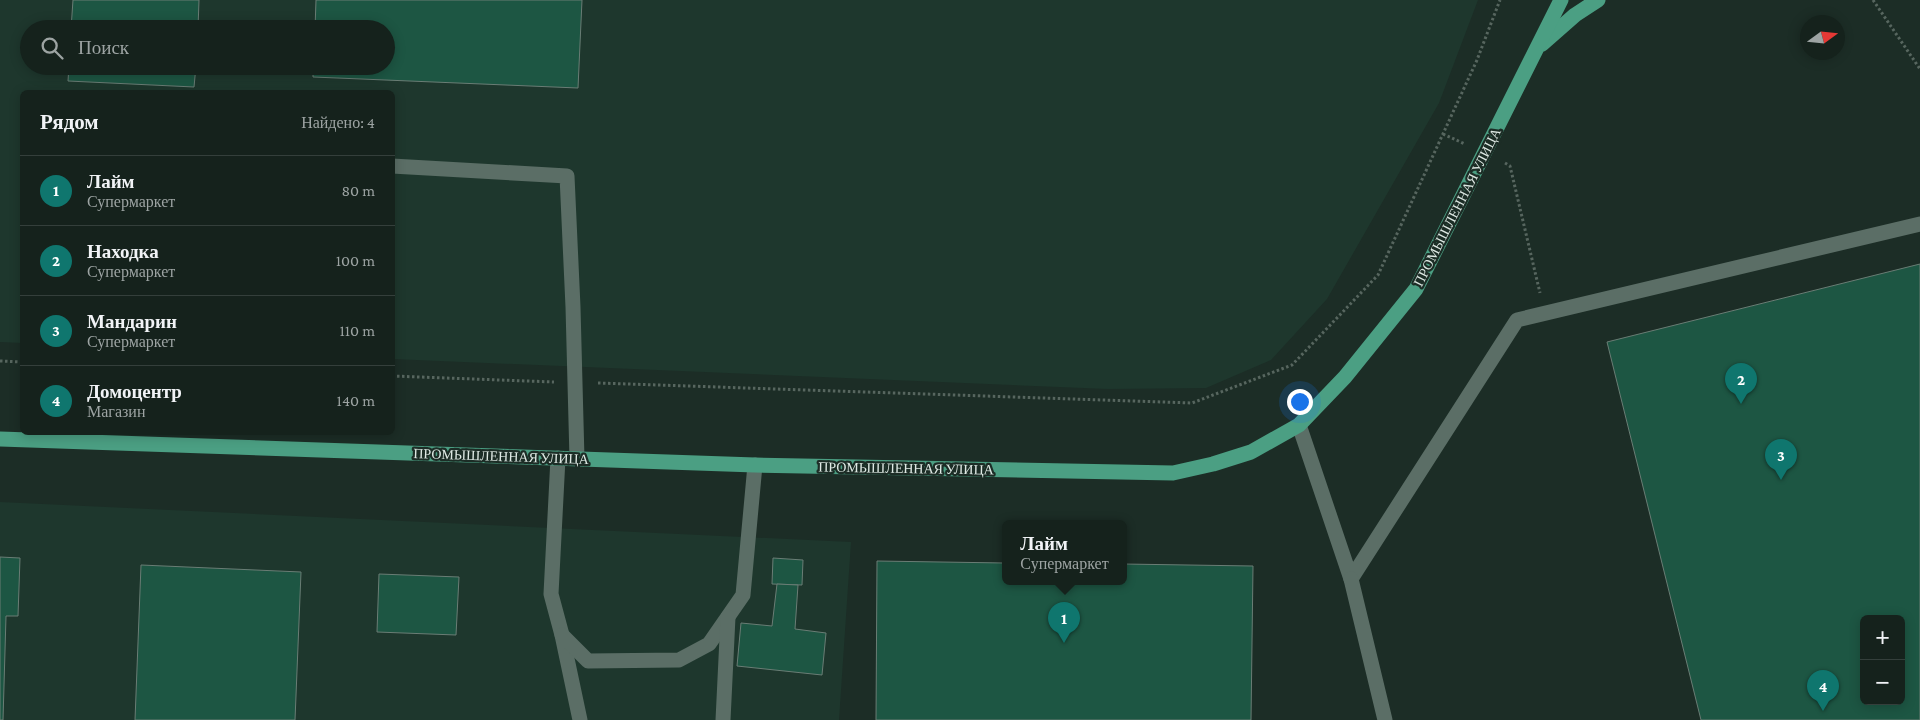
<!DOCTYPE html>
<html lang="ru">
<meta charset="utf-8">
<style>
:root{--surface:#15221c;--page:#222f29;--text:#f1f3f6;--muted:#9da4a3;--line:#343f3b;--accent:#0f766e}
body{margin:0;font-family:"Crimson Pro",serif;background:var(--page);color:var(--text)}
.controls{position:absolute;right:15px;bottom:15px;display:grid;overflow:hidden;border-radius:8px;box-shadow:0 2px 12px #0003}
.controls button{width:45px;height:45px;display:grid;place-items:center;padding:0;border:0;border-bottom:1px solid var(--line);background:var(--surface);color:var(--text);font:25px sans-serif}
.compass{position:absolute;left:1800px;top:15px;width:45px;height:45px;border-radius:50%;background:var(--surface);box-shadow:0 2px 12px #0003;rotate:75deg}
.you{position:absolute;left:1299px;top:401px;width:18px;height:18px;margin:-12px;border:4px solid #fff;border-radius:50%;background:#1a73e8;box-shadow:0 0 0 8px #1a73e833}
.badge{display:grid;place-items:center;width:32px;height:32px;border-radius:50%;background:var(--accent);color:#fff;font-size:16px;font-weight:700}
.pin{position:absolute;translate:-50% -41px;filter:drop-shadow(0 1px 2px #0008)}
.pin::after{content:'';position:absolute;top:26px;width:18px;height:15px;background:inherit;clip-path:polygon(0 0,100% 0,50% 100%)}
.popup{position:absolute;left:1002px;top:520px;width:125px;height:65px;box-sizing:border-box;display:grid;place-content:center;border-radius:8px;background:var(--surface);filter:drop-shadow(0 1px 4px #0005);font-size:16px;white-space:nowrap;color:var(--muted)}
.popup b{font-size:19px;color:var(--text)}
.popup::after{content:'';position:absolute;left:50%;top:100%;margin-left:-10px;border:10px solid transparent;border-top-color:var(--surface)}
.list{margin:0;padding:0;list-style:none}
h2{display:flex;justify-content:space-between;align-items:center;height:65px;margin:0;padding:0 20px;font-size:21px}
h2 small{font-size:16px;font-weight:400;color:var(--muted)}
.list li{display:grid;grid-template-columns:32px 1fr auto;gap:15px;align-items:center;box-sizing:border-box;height:70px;padding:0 20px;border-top:1px solid var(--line)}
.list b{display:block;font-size:19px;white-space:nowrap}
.list p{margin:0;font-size:16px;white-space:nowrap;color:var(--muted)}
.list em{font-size:16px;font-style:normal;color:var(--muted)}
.icon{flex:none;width:28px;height:28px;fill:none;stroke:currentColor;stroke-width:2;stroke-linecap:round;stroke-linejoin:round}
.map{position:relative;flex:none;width:1920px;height:720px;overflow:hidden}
.search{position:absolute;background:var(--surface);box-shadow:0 2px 12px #0003;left:20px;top:20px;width:375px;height:55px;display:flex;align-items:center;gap:12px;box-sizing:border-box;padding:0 18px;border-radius:28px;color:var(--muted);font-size:19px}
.panel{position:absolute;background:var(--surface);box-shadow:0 2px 12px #0003;left:20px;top:90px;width:375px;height:345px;border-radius:8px}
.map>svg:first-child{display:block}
.built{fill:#1e372d;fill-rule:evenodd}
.building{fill:#1d5643;stroke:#6a7d75;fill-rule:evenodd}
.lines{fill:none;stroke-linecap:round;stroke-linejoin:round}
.path{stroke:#57665f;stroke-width:3;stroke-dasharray:2.5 2.5;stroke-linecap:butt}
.minor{stroke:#5b6e66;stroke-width:15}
.major{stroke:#4b9f83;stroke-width:15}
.labels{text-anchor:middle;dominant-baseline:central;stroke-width:4.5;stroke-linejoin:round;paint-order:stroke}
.street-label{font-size:14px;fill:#dee9e4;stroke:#1c2d26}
</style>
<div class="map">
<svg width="1920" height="720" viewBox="0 0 1920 720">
<rect width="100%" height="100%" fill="#1c2d26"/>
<g class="built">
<path d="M0,0H1478L1439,103L1327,299L1271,360L1206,388L1108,389L393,359L392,92H22V343L0,342ZM29,29H386V66H29Z"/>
<polygon points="0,502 851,542 839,720 0,720"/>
</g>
<g class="building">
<polygon points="73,0 199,0 198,29 71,29"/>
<polygon points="316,0 582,0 578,88 313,77 313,66 386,66 386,29 315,29"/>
<polygon points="69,66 196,66 194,87 68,81"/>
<path d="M1920,264V720H1701L1607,342ZM1864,619H1901V701H1864Z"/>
<polygon points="0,557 20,558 18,616 6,616 3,720 0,720"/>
<polygon points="773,558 803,560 802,585 772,584"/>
<polygon points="877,561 1005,563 1005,582 1123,582 1123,564 1253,566 1251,720 876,720"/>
<polygon points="141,565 301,572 295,720 135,720"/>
<polygon points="379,574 459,577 456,635 377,632"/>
<polygon points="777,584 798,585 795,629 826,633 822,675 737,666 741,623 772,626"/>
</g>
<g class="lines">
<g class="path">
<polyline points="1873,0 1920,69"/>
<polyline points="1443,134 1465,144"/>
<polyline points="1505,163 1510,166 1540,293"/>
<polyline points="0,361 22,362"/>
<polyline points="392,376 554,382"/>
<polyline points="598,383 1192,403 1292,365 1378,275 1477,60 1500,0"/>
</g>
<g class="minor">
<polyline points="392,166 567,176 573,307 577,459"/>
<polyline points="1299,425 1351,579 1517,320 1920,224"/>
<polyline points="558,458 551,594 562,635 580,720"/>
<polyline points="1351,579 1385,720"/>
<polyline points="562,635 588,661 679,660 709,644 743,595 755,465"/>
<polyline points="723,720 728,617"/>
</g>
<g class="major">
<polyline points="1542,44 1575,15 1598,0"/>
<polyline points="0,439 755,465 1173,473 1213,464 1251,452 1299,425 1345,377 1416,289 1561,0"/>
</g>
</g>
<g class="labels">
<g class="street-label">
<text transform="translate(1457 207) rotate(-63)">ПРОМЫШЛЕННАЯ УЛИЦА</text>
<text transform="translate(501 456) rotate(2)">ПРОМЫШЛЕННАЯ УЛИЦА</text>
<text transform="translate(906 468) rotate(1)">ПРОМЫШЛЕННАЯ УЛИЦА</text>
</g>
</g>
</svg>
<div class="controls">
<button>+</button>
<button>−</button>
</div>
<svg class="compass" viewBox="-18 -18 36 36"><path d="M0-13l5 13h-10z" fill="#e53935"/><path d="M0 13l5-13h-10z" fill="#9da4a3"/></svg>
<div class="you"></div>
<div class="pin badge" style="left:1064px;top:643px">1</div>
<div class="popup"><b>Лайм</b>Супермаркет</div>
<div class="pin badge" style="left:1741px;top:404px">2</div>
<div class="pin badge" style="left:1781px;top:480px">3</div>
<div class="pin badge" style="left:1823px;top:711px">4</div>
<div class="search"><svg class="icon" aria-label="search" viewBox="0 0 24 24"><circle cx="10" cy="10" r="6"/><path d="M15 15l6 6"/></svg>Поиск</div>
<section class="panel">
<h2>Рядом<small>Найдено: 4</small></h2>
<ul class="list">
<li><span class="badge">1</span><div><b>Лайм</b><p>Супермаркет</p></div><em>80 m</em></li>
<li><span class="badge">2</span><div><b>Находка</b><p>Супермаркет</p></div><em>100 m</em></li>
<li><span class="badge">3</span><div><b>Мандарин</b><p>Супермаркет</p></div><em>110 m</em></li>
<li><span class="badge">4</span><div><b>Домоцентр</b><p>Магазин</p></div><em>140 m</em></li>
</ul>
</section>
</div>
